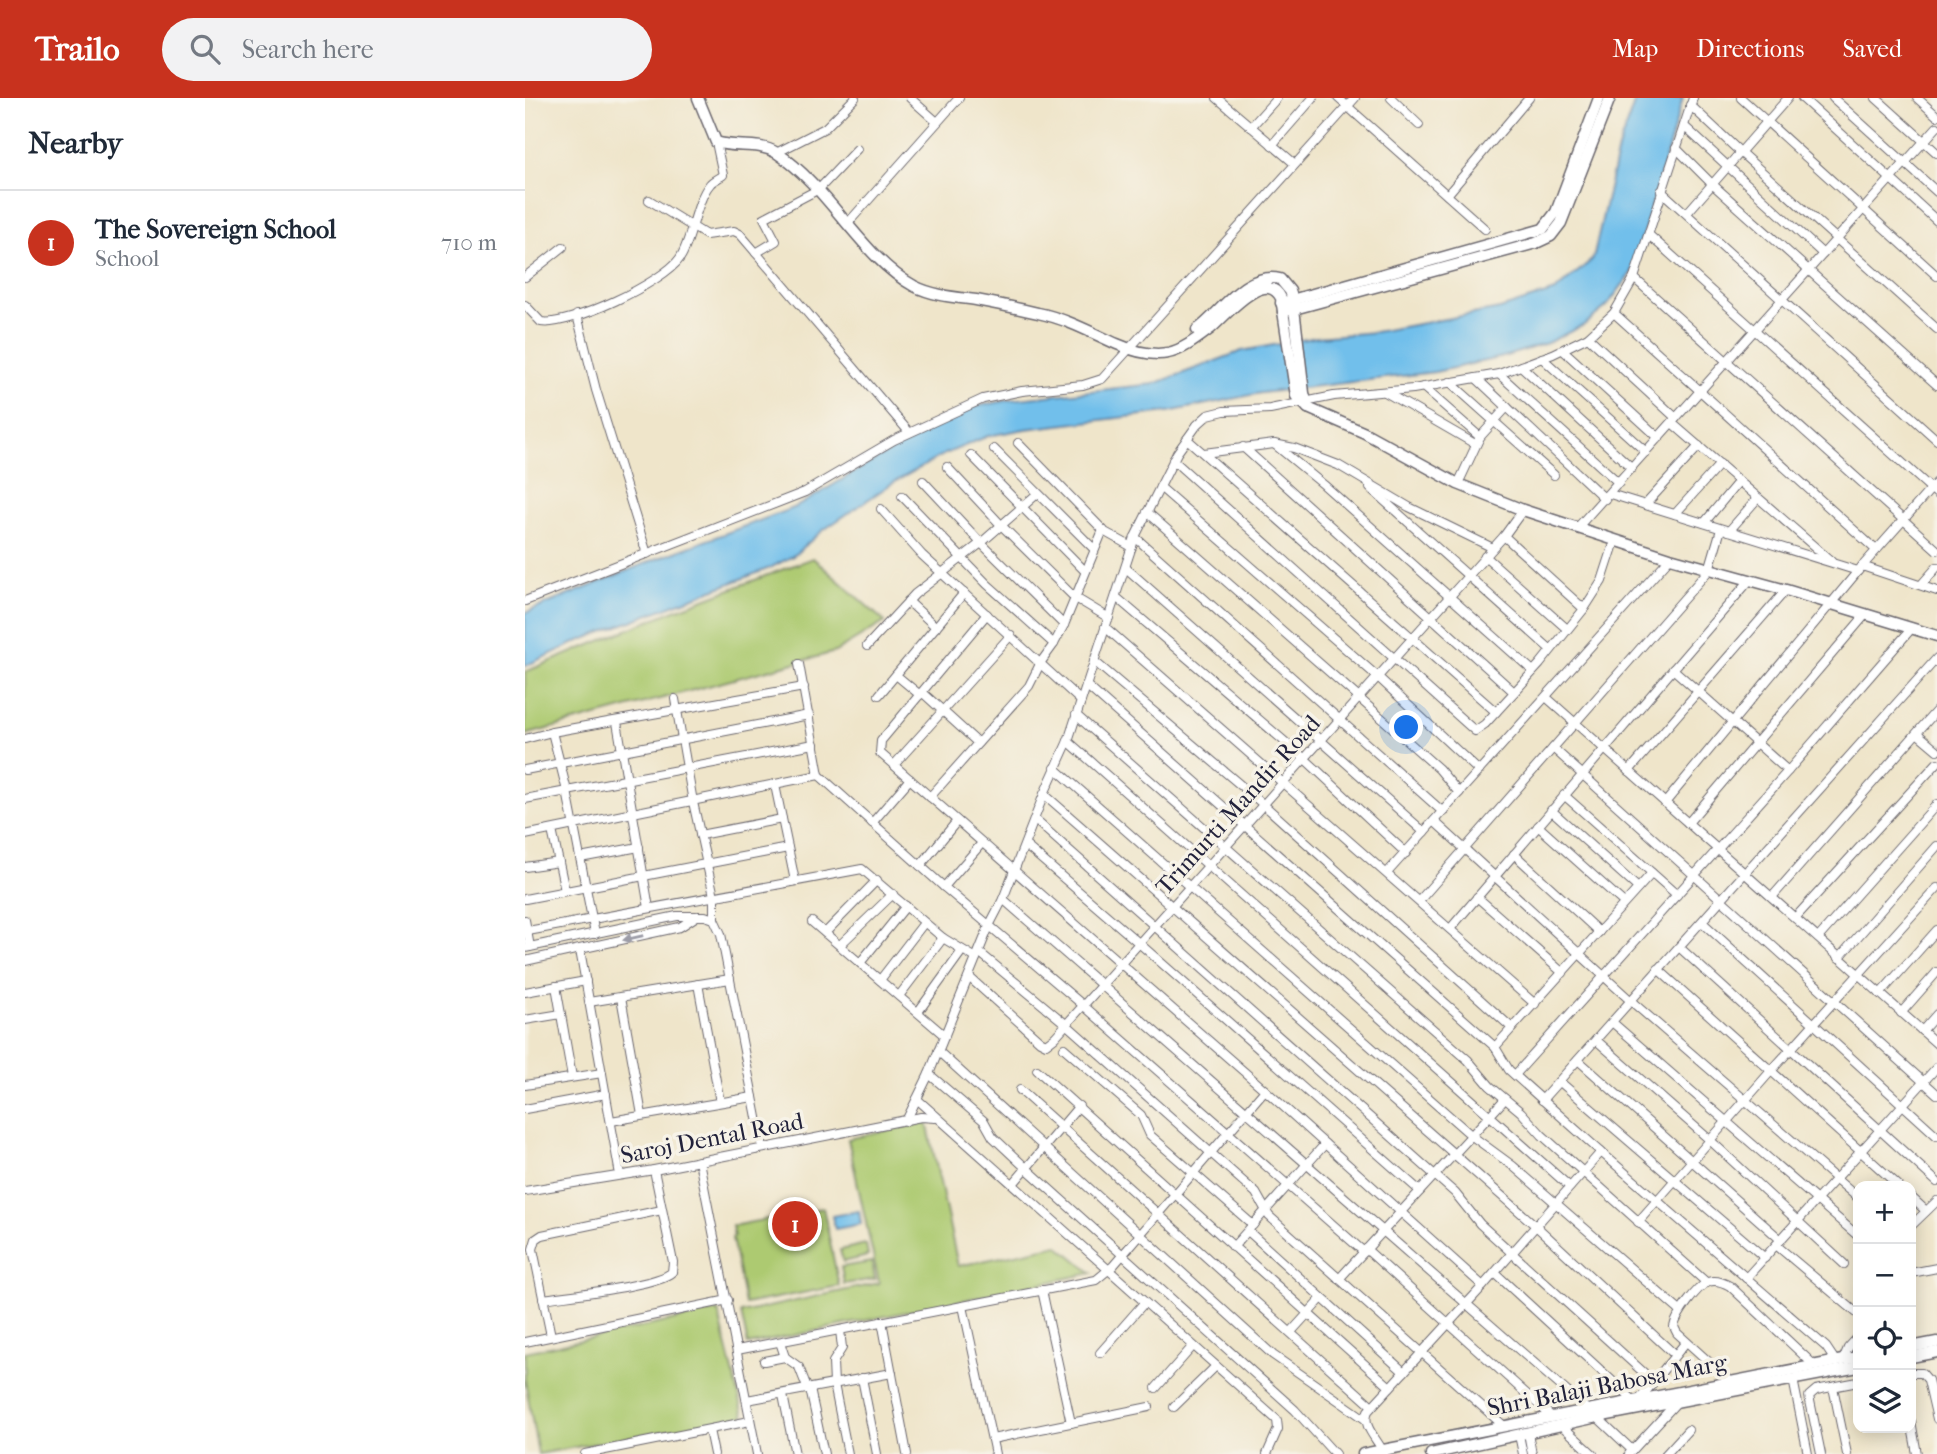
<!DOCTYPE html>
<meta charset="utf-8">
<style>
:root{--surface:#fff;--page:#f2f2f3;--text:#1f2937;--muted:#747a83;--line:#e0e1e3;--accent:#c8321e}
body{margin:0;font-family:"IM FELL French Canon",serif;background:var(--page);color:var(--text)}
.controls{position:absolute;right:21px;bottom:21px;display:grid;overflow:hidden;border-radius:14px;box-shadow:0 4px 18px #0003}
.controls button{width:63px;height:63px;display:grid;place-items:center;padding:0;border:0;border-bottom:2px solid var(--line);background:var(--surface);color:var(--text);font:35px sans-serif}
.you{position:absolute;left:882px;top:630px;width:24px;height:24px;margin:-18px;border:5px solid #fff;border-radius:50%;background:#1a73e8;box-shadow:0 0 0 10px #1a73e833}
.badge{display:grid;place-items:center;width:46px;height:46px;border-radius:50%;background:var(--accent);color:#fff;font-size:23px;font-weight:700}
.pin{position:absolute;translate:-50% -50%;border:4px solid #fff;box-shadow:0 2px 7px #0006}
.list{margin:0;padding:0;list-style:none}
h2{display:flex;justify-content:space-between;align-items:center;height:91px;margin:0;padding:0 28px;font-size:30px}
h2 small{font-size:23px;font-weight:400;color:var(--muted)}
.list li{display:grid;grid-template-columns:46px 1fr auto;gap:21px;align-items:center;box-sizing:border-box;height:105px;padding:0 28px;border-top:2px solid var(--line)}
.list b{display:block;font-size:26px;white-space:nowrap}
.list p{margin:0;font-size:23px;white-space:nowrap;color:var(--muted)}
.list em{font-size:23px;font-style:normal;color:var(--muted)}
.icon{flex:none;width:38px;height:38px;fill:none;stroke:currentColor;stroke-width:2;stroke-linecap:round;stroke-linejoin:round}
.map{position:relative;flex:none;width:1412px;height:1356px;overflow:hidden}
header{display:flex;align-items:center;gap:42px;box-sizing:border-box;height:98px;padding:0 35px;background:var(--accent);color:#fff}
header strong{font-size:33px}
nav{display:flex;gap:38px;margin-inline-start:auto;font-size:24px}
.search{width:490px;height:63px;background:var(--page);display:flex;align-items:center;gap:18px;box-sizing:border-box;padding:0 24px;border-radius:38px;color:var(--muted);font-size:26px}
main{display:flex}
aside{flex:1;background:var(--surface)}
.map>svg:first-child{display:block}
.green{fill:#adca71;stroke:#687656;stroke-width:2}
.water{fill:#71bfeb;stroke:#4a7093;stroke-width:2}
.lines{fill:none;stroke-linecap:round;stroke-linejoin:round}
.street-casing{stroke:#6a666d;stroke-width:10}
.secondary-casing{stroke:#6a666d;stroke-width:13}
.street{stroke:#fff;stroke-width:8}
.secondary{stroke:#fff;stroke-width:10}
.oneway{fill:#9c9ca7}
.labels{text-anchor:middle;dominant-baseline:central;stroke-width:7;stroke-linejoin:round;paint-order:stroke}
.street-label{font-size:24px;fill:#22223b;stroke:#f7f3e8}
</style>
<header>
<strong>Trailo</strong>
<div class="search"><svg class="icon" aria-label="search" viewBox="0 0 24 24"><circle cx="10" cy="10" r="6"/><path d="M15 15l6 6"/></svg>Search here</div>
<nav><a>Map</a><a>Directions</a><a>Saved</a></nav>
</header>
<main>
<aside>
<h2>Nearby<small></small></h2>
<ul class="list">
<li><span class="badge">1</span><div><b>The Sovereign School</b><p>School</p></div><em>710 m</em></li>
</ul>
</aside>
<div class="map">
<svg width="1412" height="1356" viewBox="0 0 1412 1356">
<rect width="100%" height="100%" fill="#f7f3e8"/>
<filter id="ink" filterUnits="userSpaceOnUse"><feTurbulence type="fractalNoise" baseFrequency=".0143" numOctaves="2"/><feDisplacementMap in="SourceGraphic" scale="14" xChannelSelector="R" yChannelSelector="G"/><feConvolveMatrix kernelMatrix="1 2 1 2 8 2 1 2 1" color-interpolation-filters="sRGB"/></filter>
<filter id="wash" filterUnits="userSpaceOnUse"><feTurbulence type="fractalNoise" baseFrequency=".00686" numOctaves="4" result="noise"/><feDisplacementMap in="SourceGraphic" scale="28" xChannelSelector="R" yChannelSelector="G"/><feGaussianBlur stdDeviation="1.57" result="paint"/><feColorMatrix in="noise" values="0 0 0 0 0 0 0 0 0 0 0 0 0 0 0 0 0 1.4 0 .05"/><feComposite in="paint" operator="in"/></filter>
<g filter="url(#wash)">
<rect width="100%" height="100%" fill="#efe5ca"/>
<g class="green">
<polygon points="288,460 360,524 310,554 0,637 0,574 145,514"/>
<polygon points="402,1024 433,1168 533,1147 567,1175 223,1247 216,1215 354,1185 323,1041"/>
<polygon points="298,1110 314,1188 220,1206 207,1140 209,1138 207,1128"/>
<polygon points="341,1146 343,1158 318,1164 315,1152"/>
<polygon points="347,1164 350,1181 319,1186 316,1169"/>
<polygon points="193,1213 219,1318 13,1356 0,1282 0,1254"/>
</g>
<g class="water">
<polygon points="1111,0 1158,0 1107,174 1081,209 1059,227 1022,245 978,259 910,274 736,295 643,314 500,331 463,338 420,356 366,386 297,433 268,458 245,470 54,543 0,568 0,515 126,463 271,409 412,325 448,309 485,302 629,286 717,253 792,239 850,234 975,211 1030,193 1068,161 1093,51"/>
<polygon points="334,1113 336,1126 310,1131 307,1118"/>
</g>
</g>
<g filter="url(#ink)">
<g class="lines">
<defs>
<g id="street">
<polyline points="385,0 412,24"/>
<polyline points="692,0 770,66"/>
<polyline points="813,0 960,131"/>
<polyline points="866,0 894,27"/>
<polyline points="1216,0 1412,178"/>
<polyline points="1277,0 1412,123"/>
<polyline points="1308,0 1412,94"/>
<polyline points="1351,0 1412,55"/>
<polyline points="1392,0 1412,18"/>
<polyline points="1165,7 1215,54 1412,231"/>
<polyline points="1159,28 1298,156"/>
<polyline points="726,29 752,0"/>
<polyline points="747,47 788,0"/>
<polyline points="1151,50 1186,85 1412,287"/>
<polyline points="251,55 300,30 330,0"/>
<polyline points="1136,93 1412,342"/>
<polyline points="922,97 1004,0"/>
<polyline points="124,102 181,137 209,133 215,136 384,334"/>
<polyline points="1162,115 1263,0"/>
<polyline points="323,125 434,0"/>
<polyline points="1124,137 1412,396"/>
<polyline points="231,155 251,143 239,120 294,91 332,51"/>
<polyline points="0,179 38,149"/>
<polyline points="1109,180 1412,452"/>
<path d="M0,207L16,224C44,229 139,184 155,160C167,142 171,102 185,86C188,82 194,80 198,77L191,44"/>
<polyline points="1089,215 1351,452"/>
<polyline points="52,217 71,292 122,456"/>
<polyline points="1063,239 1151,320"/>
<polyline points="1038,252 1134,340"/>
<polyline points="1017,260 1121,354"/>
<polyline points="996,268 1107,370"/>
<polyline points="974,276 1094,385"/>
<polyline points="951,280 1080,401"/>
<polyline points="925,284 1029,377"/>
<polyline points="898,289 955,339"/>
<polyline points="860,294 950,346"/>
<polyline points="1147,325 1306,463"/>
<polyline points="662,341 971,614"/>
<polyline points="493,345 580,434 607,449"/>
<polyline points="749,346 799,387 1008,573"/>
<polyline points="718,349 989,594"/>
<polyline points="469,351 569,451"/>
<polyline points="679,355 749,346 769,350 813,367 884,409 968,450"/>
<polyline points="446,357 560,473"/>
<polyline points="648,362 950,633 960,626 1015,566 1059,511 1077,483 1090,443"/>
<polyline points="422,369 477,428 549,499 584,520"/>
<polyline points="398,383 456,445 539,527"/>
<polyline points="933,386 955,339 982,309"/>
<polyline points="635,389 853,579 954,673"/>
<polyline points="845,390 1025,551"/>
<polyline points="1085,396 1333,473"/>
<polyline points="377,398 462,486 529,546"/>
<polyline points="1120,407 1174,348"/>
<polyline points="356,411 397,457 556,603"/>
<polyline points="622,414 834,600 914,671 934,695"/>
<polyline points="1150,416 1195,366"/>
<polyline points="1179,425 1214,383"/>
<polyline points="1052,430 1412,29"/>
<polyline points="1204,433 1233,400"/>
<polyline points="979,438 1059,511"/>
<polyline points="610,439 918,714"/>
<polyline points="960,458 1042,531"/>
<polyline points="1337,468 1412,493"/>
<polyline points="601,470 899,734"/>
<polyline points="1396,487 1412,469"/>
<polyline points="591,499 780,661 881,755"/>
<polyline points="0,503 280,394 369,342 458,301 497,293 558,287 577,281 830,0"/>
<polyline points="383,503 411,529"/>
<polyline points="462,516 356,643 355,655 740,992 958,1188"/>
<polyline points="580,529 1010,906"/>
<polyline points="342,548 390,496 456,445 512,396"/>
<polyline points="569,563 739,707 987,930"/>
<polyline points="274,566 294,677 419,789 559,908 839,1154"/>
<polyline points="1148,571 1263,673"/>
<polyline points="371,577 395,597"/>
<polyline points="561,587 970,949 984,972 1076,1054"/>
<polyline points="397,594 453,645"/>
<polyline points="354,597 439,495"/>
<polyline points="1021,599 1412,946"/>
<polyline points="150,601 168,704 189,798 189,821"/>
<polyline points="551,617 943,962 965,988 996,1014 1017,1037 1182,1185"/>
<polyline points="92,624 124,810"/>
<polyline points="27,634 42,693 70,836"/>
<polyline points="1393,636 1412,652"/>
<polyline points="0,641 27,634 279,589"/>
<polyline points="543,643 1045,1089"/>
<polyline points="1028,650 1412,996"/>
<polyline points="369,667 486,537"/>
<polyline points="530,670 947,1038 988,1068 1155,1213"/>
<polyline points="0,672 284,617"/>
<polyline points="1104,673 1261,492"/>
<polyline points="250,687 270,783"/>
<polyline points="519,696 1011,1128 1150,1257"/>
<polyline points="1039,697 1152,797"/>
<polyline points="405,699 504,588 516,564 529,546 539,527 578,432"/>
<polyline points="0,701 289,646"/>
<polyline points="1140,705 1333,473 1412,384"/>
<polyline points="1026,712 1113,790"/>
<polyline points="509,721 930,1095 955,1126 1129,1284"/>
<polyline points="909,723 1106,903 1333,1100"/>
<polyline points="347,725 385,681"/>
<polyline points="1163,725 1341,516"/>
<polyline points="1013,728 1099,805"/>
<polyline points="27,732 40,793"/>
<polyline points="0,737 294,677"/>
<polyline points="175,737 257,721"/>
<polyline points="500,747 615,846 895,1093"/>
<polyline points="989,756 1074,834"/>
<polyline points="55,760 114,749"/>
<polyline points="395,768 432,723"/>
<polyline points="0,769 34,764"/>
<polyline points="862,775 1145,460"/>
<polyline points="419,789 457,745"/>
<polyline points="952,799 1038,875"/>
<polyline points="1247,799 1412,612"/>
<polyline points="0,801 263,750"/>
<polyline points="478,801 1063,1312"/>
<polyline points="894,803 1184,472 1196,431"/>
<polyline points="1270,820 1412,665"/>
<polyline points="0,822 5,849"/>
<polyline points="287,824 420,938"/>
<polyline points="1177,824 1412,1038"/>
<polyline points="925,831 1224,483"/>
<polyline points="3,833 337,771 418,840 451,860"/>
<polyline points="300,835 352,782"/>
<polyline points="1293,840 1412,706"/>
<polyline points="315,847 368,796"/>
<polyline points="1154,849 1412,1084"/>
<polyline points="0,850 152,818 180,818 189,821 196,836 238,1050"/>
<polyline points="55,852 95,1077"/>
<polyline points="454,854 542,927 731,1095 744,1118 979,1328"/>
<polyline points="1314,860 1412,748"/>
<polyline points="0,863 155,829 172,818"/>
<polyline points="335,865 381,808"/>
<polyline points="1133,871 1374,1088"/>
<polyline points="444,879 515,943 521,946 530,939 979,438 998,412"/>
<polyline points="355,882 399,825"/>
<polyline points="173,886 195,1004"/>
<polyline points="31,888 47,979"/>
<polyline points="0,894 61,883"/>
<polyline points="1355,896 1412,832"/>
<polyline points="374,898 418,840"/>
<polyline points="96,899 117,1017"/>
<polyline points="64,904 205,881"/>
<polyline points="393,914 437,853"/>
<polyline points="1376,915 1412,874"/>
<polyline points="0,922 36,916"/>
<polyline points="1087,924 1333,1138"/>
<polyline points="1397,933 1412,916"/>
<polyline points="1071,942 1186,1043 1319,1166"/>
<polyline points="970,949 1127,775"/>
<polyline points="539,950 616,1017 625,1037 728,1127"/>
<polyline points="413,953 748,1257 840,1321"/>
<polyline points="1053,962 1256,1142"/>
<polyline points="512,972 865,1289"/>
<polyline points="404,976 459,1023 468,1039 501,1070 770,1312 810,1356"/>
<polyline points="990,977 1263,673 1387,530"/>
<polyline points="1034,983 1240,1160"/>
<polyline points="0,987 77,975"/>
<polyline points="495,992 847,1308"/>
<polyline points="392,1001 752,1322 753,1331 742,1356"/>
<polyline points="1017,1002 1412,560"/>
<polyline points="0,1011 81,996"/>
<polyline points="86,1023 228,999"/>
<polyline points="381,1023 404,976 465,826 478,801 519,696 543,643 610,439 652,355 672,327 683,317 699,313 745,311 809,298 888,291 974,276 1028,256 1063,239 1089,215 1109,180 1168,0"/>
<polyline points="174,1063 232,1356"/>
<polyline points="488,1086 554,1008"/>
<polyline points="0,1093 129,1072 396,1019 410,1020"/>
<polyline points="1386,1099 1401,1113"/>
<polyline points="1113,1124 1246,973 1412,790"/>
<polyline points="1386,1128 1412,1103"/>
<polyline points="723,1133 879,1274"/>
<polyline points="1251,1147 1333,1216"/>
<polyline points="708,1149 800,1046"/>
<polyline points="841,1151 1027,1319"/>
<polyline points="970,1175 1109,1303"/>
<polyline points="1386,1175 1412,1170"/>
<polyline points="1221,1180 1412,969"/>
<polyline points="814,1181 980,1001"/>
<polyline points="517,1192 546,1325"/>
<path d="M18,1201C42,1197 133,1188 147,1174L148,1164L129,1072"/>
<polyline points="438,1208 470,1356"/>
<polyline points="357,1223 382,1356"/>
<polyline points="315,1232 317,1250 308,1264 309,1286 323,1356"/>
<polyline points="766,1234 797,1200"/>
<polyline points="26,1238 8,1151 11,1141 17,1137 137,1112"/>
<polyline points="0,1244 203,1202"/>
<polyline points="255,1244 260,1259 274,1269 283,1292"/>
<polyline points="212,1252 571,1182 588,1168 740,992"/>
<polyline points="575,1255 619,1205"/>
<polyline points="1318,1262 1323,1250 1333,1239"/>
<polyline points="239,1263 260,1259"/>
<polyline points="1386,1275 1397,1275 1403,1282 1412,1321"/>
<polyline points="337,1280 352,1356"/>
<polyline points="1268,1281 1283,1356"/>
<path d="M1206,1284L1152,1235L1149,1229C1151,1217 1172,1189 1183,1184C1191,1181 1198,1184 1205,1188L1290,1268"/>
<polyline points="1308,1289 1322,1356"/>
<polyline points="631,1290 668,1248"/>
<polyline points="285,1291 299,1356"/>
<polyline points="258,1297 270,1356"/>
<polyline points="222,1302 367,1275"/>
<polyline points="1114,1302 1161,1244"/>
<polyline points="649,1309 691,1268"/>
<polyline points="1072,1319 1107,1352"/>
<polyline points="1386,1323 1392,1356"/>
<polyline points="1036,1327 1068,1356"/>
<polyline points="184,1332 189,1356"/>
<polyline points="1003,1335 1007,1356"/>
<polyline points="994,1337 998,1356"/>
<polyline points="467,1341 624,1309"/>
<polyline points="60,1356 225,1323"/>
<path d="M859,1356C854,1342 836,1329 843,1313L958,1188L1076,1054L1301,1249L1311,1264"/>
<polyline points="1104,1356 1152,1304"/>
<polyline points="1141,1356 1163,1332"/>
<polyline points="1296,1356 1284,1298 1291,1292 1333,1284"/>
</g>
<g id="secondary">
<path d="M173,0L191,44C211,51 232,43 252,55C304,89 337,160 389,188C409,198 429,199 451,202C472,206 493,210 513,215C542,221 565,234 592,246C608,253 626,258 643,255C658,252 673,240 685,231C698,221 740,168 756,200L771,298L783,310L840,335L933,386L998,412L1145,460L1261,492L1412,538"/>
<polyline points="756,205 1018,131 1031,114 1074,0"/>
<polyline points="758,214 1011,145 1026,138 1036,125 1085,0"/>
<path d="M672,232C697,214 720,173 755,181L765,193L768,202L779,295L783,310"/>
<polyline points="1386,1249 1412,1244"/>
<polyline points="1386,1259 1412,1254"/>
<polyline points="838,1356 1333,1259"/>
<polyline points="906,1356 1072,1319 1333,1269"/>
</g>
</defs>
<use href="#street" class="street-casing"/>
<use href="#secondary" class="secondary-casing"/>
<use href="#street" class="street"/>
<use href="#secondary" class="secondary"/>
</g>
<defs><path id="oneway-solid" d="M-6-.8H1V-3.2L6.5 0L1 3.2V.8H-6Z" transform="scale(1.75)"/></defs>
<use class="oneway" href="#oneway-solid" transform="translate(108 840) rotate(167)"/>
</g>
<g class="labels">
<g class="street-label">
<text transform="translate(713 707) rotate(-48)">Trimurti Mandir Road</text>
<text transform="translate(187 1040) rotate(-11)">Saroj Dental Road</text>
<text transform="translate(1082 1287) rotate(-11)">Shri Balaji Babosa Marg</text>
</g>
</g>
</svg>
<div class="controls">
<button>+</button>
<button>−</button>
<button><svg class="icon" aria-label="locate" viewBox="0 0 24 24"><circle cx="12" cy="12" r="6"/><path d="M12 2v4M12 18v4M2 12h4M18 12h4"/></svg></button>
<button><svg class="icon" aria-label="layers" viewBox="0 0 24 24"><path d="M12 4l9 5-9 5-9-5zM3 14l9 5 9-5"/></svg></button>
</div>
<div class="you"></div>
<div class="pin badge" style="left:270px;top:1126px">1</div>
</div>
</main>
